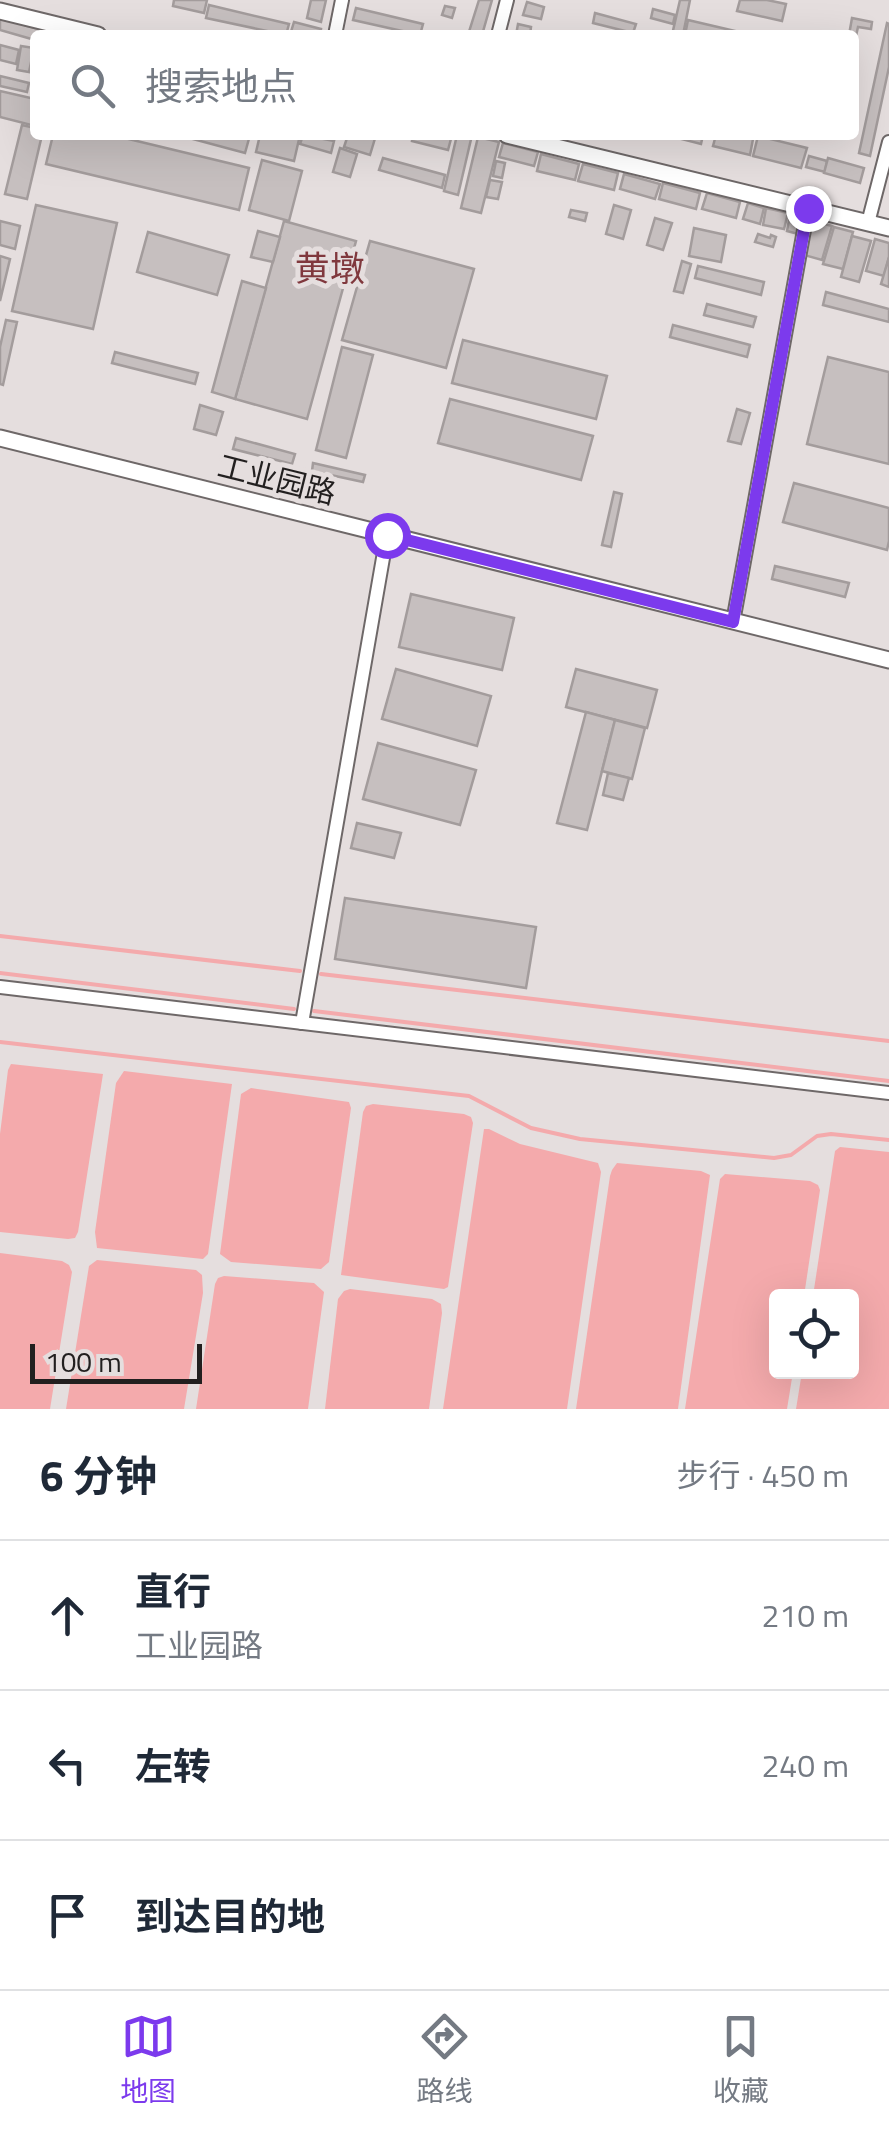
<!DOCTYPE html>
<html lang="zh">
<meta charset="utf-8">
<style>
:root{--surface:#fff;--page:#f2f2f3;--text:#1f2937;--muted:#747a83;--line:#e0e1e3;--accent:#7c3aed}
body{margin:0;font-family:"Titillium Web","Noto Sans SC",sans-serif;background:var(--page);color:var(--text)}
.controls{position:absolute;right:30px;bottom:30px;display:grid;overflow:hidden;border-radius:10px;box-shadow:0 10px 40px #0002}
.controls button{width:90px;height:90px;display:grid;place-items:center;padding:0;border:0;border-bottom:2px solid var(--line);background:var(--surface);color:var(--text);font:50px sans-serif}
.scale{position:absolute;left:30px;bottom:25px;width:172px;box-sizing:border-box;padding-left:10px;border:5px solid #221f1f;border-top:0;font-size:28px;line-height:35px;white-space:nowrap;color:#221f1f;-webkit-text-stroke:8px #e5dede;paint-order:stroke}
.stop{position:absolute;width:30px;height:30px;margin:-22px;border:8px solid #7c3aed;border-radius:50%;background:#fff}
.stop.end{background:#7c3aed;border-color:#fff;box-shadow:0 2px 10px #0008}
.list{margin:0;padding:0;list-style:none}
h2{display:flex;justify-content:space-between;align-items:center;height:130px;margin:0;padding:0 40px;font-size:42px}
h2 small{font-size:32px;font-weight:400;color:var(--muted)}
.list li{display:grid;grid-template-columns:65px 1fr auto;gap:30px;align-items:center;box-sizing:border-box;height:150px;padding:0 40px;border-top:2px solid var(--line)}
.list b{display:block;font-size:38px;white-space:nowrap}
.list p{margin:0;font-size:32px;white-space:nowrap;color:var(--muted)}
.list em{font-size:32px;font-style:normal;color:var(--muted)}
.icon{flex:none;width:55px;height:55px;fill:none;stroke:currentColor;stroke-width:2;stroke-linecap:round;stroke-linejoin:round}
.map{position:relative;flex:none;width:889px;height:1409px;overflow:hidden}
.search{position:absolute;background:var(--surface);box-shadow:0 10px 40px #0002;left:30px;right:30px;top:30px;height:110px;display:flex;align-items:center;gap:25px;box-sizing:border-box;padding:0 35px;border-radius:10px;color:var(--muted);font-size:38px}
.sheet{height:580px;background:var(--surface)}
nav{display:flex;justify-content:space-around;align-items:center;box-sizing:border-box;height:140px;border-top:2px solid var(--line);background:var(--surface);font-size:28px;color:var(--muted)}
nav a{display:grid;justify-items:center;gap:5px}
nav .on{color:var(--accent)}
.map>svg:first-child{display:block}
.water{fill:#f4aaac}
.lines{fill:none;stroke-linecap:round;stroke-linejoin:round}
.stream{stroke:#f4aaac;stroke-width:4}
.building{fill:#c6bfbf;stroke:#a39c9c;stroke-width:2.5}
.minor-casing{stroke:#6e6868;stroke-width:16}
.tertiary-casing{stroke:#6e6868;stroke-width:19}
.minor{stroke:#fff;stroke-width:12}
.tertiary{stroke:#fff;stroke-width:15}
.route{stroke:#7c3aed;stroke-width:12}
.labels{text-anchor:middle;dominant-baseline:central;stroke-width:10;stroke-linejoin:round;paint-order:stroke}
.street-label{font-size:30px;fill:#221f1f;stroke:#e5dede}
.quarter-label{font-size:35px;fill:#80383d;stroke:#e5dede}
</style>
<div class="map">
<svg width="889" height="1409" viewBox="0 0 889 1409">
<rect width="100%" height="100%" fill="#e5dede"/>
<g class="water">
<polygon points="11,1064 103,1074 78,1232 75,1238 68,1239 0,1232 0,1134 8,1070"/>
<polygon points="124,1071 232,1084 208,1254 203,1259 97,1248 95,1232 116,1083"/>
<polygon points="251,1088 349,1102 351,1108 329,1262 321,1269 231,1262 220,1254 241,1094"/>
<polygon points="373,1104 464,1114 471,1117 473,1123 448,1287 444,1289 341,1275 363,1112 366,1106"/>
<polygon points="484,1129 489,1129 520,1144 598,1163 601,1172 567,1409 443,1409"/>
<polygon points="840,1147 889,1152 889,1409 796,1409 802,1372 852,1372 852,1296 813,1296 835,1151"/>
<polygon points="617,1163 701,1171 710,1175 678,1409 576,1409 610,1176 612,1170"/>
<polygon points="725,1174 810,1181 818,1185 820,1190 804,1296 776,1296 776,1372 793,1372 787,1409 685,1409 720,1179"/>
<polygon points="0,1253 62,1261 69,1265 72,1272 50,1409 0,1409"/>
<polygon points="97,1260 196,1270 202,1275 203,1293 184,1409 66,1409 89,1266"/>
<polygon points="224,1276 314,1283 324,1292 308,1409 196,1409 215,1284 218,1278"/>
<polygon points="350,1289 432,1299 441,1304 442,1313 429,1409 325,1409 338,1299 344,1291"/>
</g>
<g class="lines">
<g class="stream">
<polyline points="0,936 300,971"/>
<polyline points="0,973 294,1009"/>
<polyline points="321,974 889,1041"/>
<polyline points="314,1011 889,1081"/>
<polyline points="0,1042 469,1096 531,1128 580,1139 774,1158 791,1155 817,1136 831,1134 889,1140"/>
</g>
</g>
<g class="building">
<polygon points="174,0 207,0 204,13 173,6"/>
<polygon points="311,0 326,0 321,22 307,18"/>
<polygon points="479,0 492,0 482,35 468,35"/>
<polygon points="680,0 690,0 683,35 672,35"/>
<polygon points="740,0 767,0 786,4 782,21 737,11"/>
<polygon points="527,2 544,7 541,19 523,15"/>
<polygon points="209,5 289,24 286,35 206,18"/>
<polygon points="445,6 455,8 452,18 442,15"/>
<polygon points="356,8 423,24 420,35 353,20"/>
<polygon points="653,9 675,15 673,24 651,18"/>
<polygon points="595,13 636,24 633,33 593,23"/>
<polygon points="0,18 59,35 35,35 35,40 0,30"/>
<polygon points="852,18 872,22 871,29 858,27 856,36 849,35"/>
<polygon points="688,20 752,35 685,35"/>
<polygon points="294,22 321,29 320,35 290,35"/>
<polygon points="887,23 889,24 889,67 870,156 859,153"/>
<polygon points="518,24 531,27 530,35 516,35"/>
<polygon points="0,45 19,50 16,64 0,60"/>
<polygon points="21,46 34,48 29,72 17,70"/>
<polygon points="0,76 29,83 27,92 0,86"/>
<polygon points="0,91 35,99 35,126 0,117"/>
<polygon points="22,125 35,128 35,135 42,135 27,199 5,194"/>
<polygon points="53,135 112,135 249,168 239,210 46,164"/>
<polygon points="178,135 250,135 245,153"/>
<polygon points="260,135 300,135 294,161 256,152"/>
<polygon points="303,135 334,141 331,153 300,144"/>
<polygon points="348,135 376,135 370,155 344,147"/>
<polygon points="413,135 452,135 448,150 412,141"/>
<polygon points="457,135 472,135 458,195 444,191"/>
<polygon points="666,135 703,135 701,144"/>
<polygon points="716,135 735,135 753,139 750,155 713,146"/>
<polygon points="758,136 807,148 801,168 753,156"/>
<polygon points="478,137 499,142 481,213 461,208"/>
<polygon points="503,143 538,152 534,166 499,157"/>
<polygon points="340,148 357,154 350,177 333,172"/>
<polygon points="541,154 579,164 575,180 537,171"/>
<polygon points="809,156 827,161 825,172 806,167"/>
<polygon points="383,158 445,175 442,188 379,170"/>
<polygon points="828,158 864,168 860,183 824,173"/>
<polygon points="262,160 302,171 289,221 249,210"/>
<polygon points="496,161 505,163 502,178 493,176"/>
<polygon points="583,164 618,173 614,190 578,181"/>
<polygon points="624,174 660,184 655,199 620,189"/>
<polygon points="490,180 502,182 498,199 486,197"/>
<polygon points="663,183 700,193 696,209 659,199"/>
<polygon points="707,193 740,202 736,218 702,209"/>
<polygon points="748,203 764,208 760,224 743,219"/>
<polygon points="36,205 117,223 93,329 12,311"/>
<polygon points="614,205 631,210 623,239 606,234"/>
<polygon points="766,208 788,213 784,229 763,225"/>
<polygon points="571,210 587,213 585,221 569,217"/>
<polygon points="655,218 672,223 663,250 647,245"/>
<polygon points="789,220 800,222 798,234 787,231"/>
<polygon points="0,221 20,226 15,249 0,245"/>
<polygon points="284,221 356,241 307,419 235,399"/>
<polygon points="813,221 832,226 822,260 804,255"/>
<polygon points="834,227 853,232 843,269 823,264"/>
<polygon points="694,228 726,235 721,262 689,256"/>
<polygon points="258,231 280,237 273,262 251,257"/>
<polygon points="148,232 229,255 217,295 137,272"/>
<polygon points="758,234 770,238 771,235 776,237 773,247 755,242"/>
<polygon points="852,236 871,241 859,282 841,277"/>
<polygon points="875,239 889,243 889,257 884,276 866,271"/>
<polygon points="370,241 474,269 446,368 342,340"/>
<polygon points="0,256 10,259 0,301"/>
<polygon points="889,257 889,287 881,284"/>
<polygon points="682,261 691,264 683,293 674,291"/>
<polygon points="698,266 764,282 761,295 695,278"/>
<polygon points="242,281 266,288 235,399 212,392"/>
<polygon points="826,292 889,309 889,322 823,305"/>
<polygon points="707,304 756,317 753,327 704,315"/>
<polygon points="6,320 17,322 3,385 0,384 0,347"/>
<polygon points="673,325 750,345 747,357 670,337"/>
<polygon points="463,340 607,376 596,419 452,383"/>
<polygon points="342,347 373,355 346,458 316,450"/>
<polygon points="115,352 198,373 195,384 112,363"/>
<polygon points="828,357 889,372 889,464 807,444"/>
<polygon points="450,399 593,436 581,480 438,443"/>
<polygon points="200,405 223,412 216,435 194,429"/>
<polygon points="737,409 750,413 741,444 728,441"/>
<polygon points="236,438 295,454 292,464 233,449"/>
<polygon points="313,463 365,475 363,482 312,471"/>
<polygon points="794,483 889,508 889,541 887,550 783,522"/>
<polygon points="614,492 622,494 611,547 602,545"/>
<polygon points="775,566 849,583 845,597 772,579"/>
<polygon points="411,594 514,618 502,670 399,647"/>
<polygon points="396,669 491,696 477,746 382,719"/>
<polygon points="576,669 657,690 647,728 566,707"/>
<polygon points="586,712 615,720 587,830 557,823"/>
<polygon points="615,720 645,728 632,779 602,771"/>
<polygon points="378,743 476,770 460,825 363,799"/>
<polygon points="608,773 629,778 623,800 603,795"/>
<polygon points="357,823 401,833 394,858 351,848"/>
<polygon points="345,898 536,927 526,988 335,959"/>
</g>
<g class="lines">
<defs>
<g id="minor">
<polyline points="335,35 342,0"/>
<polyline points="498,35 507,0"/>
<polyline points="868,223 889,142"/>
<polyline points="733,622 808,208"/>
<polyline points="0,987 889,1093"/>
<polyline points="302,1023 387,535"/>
</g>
<g id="tertiary">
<polyline points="0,11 98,35"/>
<polyline points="507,135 889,228"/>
<polyline points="0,438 889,660"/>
</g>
</defs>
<use href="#minor" class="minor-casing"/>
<use href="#tertiary" class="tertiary-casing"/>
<use href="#minor" class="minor"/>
<use href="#tertiary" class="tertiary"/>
</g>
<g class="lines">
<polyline class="route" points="387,535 733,622 808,208"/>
</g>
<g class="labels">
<g class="street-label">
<text transform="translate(277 479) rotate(14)">工业园路</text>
</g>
<g class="quarter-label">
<text x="330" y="268">黄墩</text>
</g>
</g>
</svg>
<div class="controls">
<button><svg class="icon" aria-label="locate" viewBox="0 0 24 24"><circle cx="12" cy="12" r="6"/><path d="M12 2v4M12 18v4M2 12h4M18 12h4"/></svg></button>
</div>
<div class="scale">100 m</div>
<div class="stop" style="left:387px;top:535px"></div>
<div class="stop end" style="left:808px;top:208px"></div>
<div class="search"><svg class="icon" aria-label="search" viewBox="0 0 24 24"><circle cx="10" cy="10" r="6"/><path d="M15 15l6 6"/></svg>搜索地点</div>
</div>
<section class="sheet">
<h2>6 分钟<small>步行 · 450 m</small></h2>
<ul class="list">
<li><svg class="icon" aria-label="ahead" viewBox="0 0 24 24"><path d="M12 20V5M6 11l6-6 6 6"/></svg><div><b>直行</b><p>工业园路</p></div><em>210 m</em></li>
<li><svg class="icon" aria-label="left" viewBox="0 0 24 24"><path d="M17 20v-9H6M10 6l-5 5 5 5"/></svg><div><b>左转</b></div><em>240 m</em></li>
<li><svg class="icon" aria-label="arrive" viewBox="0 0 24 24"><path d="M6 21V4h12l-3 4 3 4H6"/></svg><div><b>到达目的地</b></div></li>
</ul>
</section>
<nav>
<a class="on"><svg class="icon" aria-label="map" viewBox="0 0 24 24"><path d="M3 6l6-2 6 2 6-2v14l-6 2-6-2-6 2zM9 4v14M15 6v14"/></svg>地图</a>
<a><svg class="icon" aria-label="directions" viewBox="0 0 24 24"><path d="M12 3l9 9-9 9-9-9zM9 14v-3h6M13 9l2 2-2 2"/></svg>路线</a>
<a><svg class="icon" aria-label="saved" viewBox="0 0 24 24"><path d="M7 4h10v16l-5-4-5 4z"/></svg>收藏</a>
</nav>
